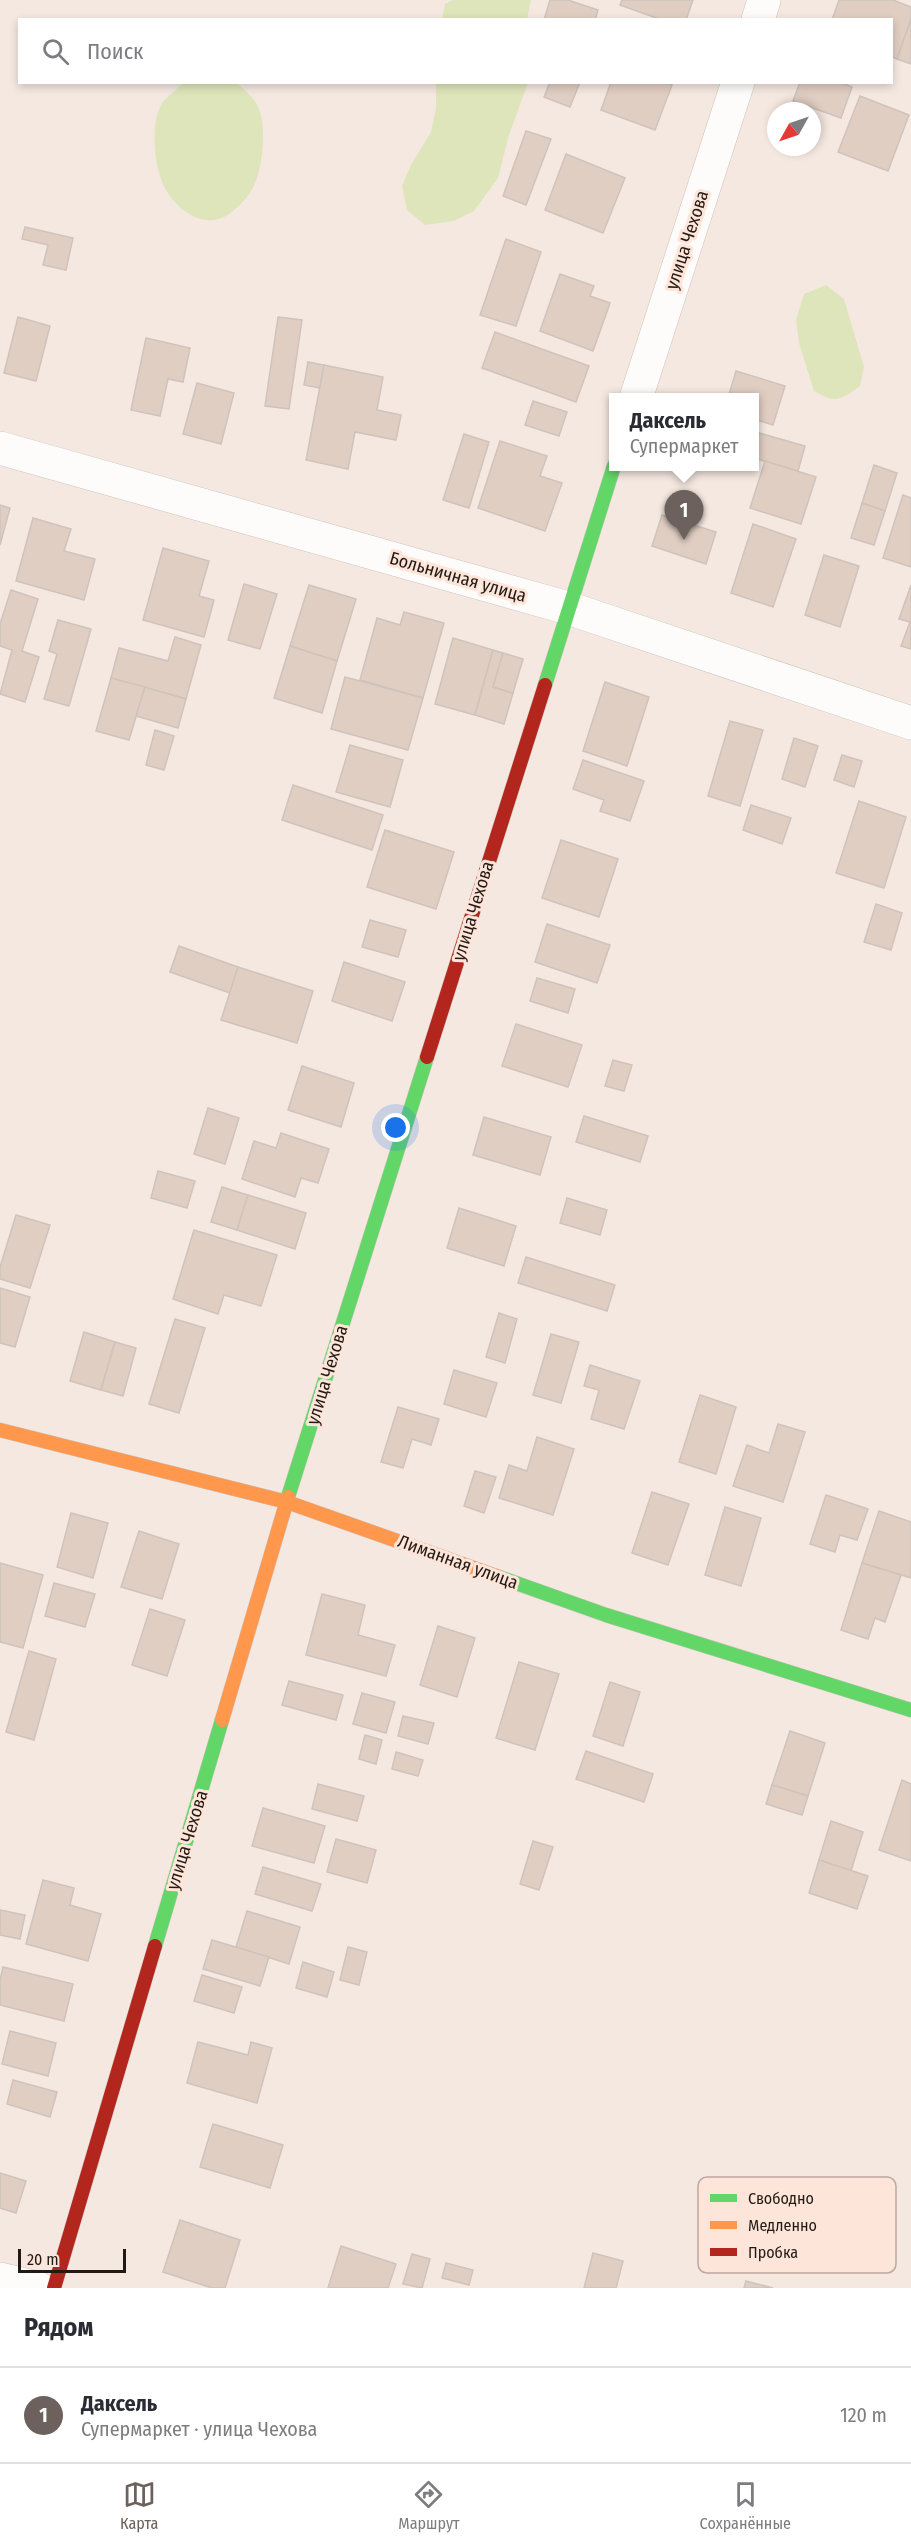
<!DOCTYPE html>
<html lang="ru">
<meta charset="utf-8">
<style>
:root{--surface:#fff;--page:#f2f2f3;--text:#2b2b33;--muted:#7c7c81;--line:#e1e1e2;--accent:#6c615c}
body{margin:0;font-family:"Fira Sans Condensed",sans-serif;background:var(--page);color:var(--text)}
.compass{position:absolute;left:767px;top:102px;width:54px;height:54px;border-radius:50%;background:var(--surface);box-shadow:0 3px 9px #0003;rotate:230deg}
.scale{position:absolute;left:18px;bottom:15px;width:108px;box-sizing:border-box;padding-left:6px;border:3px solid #231914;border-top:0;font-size:16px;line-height:21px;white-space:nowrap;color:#231914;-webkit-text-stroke:4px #fde6d9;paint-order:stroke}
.you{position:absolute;left:396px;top:1128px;width:21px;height:21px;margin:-15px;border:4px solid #fff;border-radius:50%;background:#1a73e8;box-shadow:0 0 0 9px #1a73e833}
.badge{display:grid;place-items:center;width:39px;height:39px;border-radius:50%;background:var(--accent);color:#fff;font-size:20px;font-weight:700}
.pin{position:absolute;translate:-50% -50px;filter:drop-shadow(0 2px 3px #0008)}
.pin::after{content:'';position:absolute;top:32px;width:21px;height:18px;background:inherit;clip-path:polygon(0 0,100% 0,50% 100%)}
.popup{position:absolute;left:609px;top:393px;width:150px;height:78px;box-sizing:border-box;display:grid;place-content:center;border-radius:0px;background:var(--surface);filter:drop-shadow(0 2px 4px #0005);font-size:20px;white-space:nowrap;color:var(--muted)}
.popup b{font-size:22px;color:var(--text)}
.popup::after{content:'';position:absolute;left:50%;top:100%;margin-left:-12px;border:12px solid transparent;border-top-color:var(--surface)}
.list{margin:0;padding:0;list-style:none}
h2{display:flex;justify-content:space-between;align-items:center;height:78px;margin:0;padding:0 24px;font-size:26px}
h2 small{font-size:20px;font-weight:400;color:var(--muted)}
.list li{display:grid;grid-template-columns:39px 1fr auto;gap:18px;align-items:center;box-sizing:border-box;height:96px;padding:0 24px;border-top:2px solid var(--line)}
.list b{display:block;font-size:22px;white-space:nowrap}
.list p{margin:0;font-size:20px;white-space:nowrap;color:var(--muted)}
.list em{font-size:20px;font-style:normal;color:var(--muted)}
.icon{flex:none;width:33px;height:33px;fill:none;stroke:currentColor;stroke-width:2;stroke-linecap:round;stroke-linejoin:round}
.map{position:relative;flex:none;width:911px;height:2288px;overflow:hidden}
.search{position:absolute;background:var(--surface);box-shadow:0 3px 9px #0003;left:18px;right:18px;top:18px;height:66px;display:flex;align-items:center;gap:15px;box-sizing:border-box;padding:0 21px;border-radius:0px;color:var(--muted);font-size:22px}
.sheet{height:174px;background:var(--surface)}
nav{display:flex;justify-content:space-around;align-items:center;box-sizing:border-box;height:84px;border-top:2px solid var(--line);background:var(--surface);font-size:16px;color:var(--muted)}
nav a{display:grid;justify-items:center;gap:3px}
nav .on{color:var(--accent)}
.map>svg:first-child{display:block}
.green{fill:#dfe5ba}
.building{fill:#e1cec2;stroke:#cec3bd;stroke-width:1.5}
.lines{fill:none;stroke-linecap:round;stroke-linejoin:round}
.street-casing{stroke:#cec4be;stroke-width:34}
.fast-casing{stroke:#cec4be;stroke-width:15}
.slow-casing{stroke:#cec4be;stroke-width:15}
.jam-casing{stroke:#cec4be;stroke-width:15}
.street{stroke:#fefcfa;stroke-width:33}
.fast{stroke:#63d668;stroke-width:14}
.slow{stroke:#ff974d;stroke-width:14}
.jam{stroke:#b3261e;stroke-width:14}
.labels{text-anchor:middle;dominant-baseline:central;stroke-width:6;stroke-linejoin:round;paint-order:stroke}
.street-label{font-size:18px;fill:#231914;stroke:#fde6d9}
.key{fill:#fde6d9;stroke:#bca89e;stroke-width:1.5}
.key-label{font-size:16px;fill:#231914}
</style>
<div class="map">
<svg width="911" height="2288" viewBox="0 0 911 2288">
<rect width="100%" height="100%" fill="#f5e8e1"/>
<g class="green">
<polygon points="453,0 531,0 527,19 442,19 445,4"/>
<path d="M183,83H237C243,89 251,95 256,103C265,117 264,145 261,161C257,184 251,196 233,211C209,232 180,214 166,190C154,171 149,120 163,102C169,95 177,89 183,83Z"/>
<polygon points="436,83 528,83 509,135 498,178 474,211 454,221 425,225 407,210 402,186 411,165 431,132 436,108"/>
<path d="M826,285L844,299L864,367L860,386C840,400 836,404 814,391L799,343L796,320L804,294Z"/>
</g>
<g class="building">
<polygon points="550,0 568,0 598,10 595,20 544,20"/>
<polygon points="622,0 693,0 686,20 662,20 620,5"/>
<polygon points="839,0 893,0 911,7 911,19 897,59 892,57 892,20 832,20"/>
<polygon points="911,19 911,64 897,59"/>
<polygon points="550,82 580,82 570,107 544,97"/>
<polygon points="611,82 665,82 672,85 655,130 601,110"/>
<polygon points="800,82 839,82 852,87 841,118 793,101"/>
<polygon points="860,96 909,115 888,171 838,152"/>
<polygon points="526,131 551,139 526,205 503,196"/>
<polygon points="566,154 625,178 603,233 545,210"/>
<polygon points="25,227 73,238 66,270 43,265 48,245 22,239"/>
<polygon points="506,239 541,252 516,326 480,315"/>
<polygon points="560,274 594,286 590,296 610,303 593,351 540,331"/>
<polygon points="18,317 50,326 36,381 4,373"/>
<polygon points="278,317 302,320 289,409 265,406"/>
<polygon points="495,332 589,366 576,402 482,368"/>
<polygon points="146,338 190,348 183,382 168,379 160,416 131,410"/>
<polygon points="308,362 324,365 320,388 304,385"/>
<polygon points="324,365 383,377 377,410 401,415 396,440 355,432 348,469 306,460"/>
<polygon points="736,371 785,386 773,425 754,419 754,398 728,398"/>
<polygon points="197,383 234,393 221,444 183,434"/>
<polygon points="533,401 567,412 559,436 525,425"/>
<polygon points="759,433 805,446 798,471 754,458"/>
<polygon points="464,434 489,442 469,508 443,500"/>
<polygon points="500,441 547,456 540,476 562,483 545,531 478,508"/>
<polygon points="765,461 816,477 801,524 750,508"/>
<polygon points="874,465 897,473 885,511 862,503"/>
<polygon points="903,495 911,498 911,567 883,558"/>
<polygon points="862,503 885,511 874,545 851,538"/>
<polygon points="0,505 10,508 0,545"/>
<polygon points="662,515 716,532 706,564 652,546"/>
<polygon points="33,518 71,529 64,551 95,559 84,600 16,581"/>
<polygon points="753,524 796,539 773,607 731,593"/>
<polygon points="163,548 209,561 199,596 214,600 204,637 143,620"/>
<polygon points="824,555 859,566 840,627 805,615"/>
<polygon points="244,584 277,594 260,649 228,640"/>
<polygon points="309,585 356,599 337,661 290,646"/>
<polygon points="911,585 911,649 901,646 910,622 899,619"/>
<polygon points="11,590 38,599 22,651 39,657 25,702 0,694 12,650 0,646 0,624"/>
<polygon points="404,612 444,623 423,698 360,680 377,618 400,625"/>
<polygon points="58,620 91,629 69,706 44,699 57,654 49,651"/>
<polygon points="175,637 201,645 186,699 111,678 119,648 168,661"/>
<polygon points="453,638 493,650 475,715 435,704"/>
<polygon points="290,646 337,661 322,713 274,698"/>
<polygon points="493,650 503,653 493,687 513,693 504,724 475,715"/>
<polygon points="503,653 523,659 513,693 493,687"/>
<polygon points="345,677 423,698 408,750 331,729"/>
<polygon points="111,678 145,687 129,740 96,731"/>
<polygon points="605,682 649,697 627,766 583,751"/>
<polygon points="145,687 186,699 178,728 136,716"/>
<polygon points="730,721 763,730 740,806 708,796"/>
<polygon points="155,730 174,736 164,770 146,765"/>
<polygon points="794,738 818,746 805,787 782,779"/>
<polygon points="350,745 403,760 390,807 336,792"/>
<polygon points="842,755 862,761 854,787 834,780"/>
<polygon points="583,760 644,781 630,821 600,811 604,800 573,789"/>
<polygon points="293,785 383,815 372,850 282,820"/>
<polygon points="859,801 906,817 884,888 836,873"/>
<polygon points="751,805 791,818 782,844 743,830"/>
<polygon points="385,830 454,852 436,909 367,887"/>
<polygon points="561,840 618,859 599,917 542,898"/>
<polygon points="876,904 902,913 891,950 864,942"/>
<polygon points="370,920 406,930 398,957 362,947"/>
<polygon points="547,924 610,945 597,983 535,962"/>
<polygon points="179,946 238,967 230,993 170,972"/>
<polygon points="344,962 405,982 392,1021 332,1001"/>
<polygon points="238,967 313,991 297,1043 221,1020"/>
<polygon points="537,978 575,989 568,1013 530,1001"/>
<polygon points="516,1024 582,1045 568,1087 502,1066"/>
<polygon points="613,1060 632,1065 624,1091 605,1086"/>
<polygon points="302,1066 354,1083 341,1127 288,1110"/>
<polygon points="208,1108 239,1118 225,1164 194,1154"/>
<polygon points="584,1116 648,1136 640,1162 576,1142"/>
<polygon points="484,1117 551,1137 540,1175 473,1155"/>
<polygon points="281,1133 329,1149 318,1183 301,1178 295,1197 242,1179 254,1141 276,1148"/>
<polygon points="158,1171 195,1181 187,1208 151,1198"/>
<polygon points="222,1187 248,1195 237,1230 211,1222"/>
<polygon points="248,1195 306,1213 295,1249 237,1230"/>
<polygon points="567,1198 607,1210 600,1235 560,1223"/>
<polygon points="459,1208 516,1226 504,1266 447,1248"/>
<polygon points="16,1215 50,1225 30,1288 0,1279 0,1267"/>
<polygon points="194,1230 277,1255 261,1306 224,1295 218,1314 173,1299"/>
<polygon points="526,1257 615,1285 607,1311 518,1283"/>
<polygon points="0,1288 30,1297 15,1347 0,1343"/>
<polygon points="499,1313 517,1319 505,1363 486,1357"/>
<polygon points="175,1319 205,1328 179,1413 149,1404"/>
<polygon points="84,1332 115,1342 101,1390 70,1381"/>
<polygon points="551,1334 579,1342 561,1403 533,1395"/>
<polygon points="115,1342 136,1348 123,1396 101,1390"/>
<polygon points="590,1365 640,1381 624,1429 591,1419 599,1390 584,1386"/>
<polygon points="454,1370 497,1383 486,1417 444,1404"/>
<polygon points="700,1395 736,1407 716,1474 679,1462"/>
<polygon points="398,1407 439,1419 431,1445 412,1439 403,1468 381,1462"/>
<polygon points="778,1424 805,1432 783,1502 733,1486 747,1445 769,1453"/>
<polygon points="537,1437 574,1449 553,1515 499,1498 509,1465 527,1471"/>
<polygon points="475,1471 496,1477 484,1513 464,1506"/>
<polygon points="652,1492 689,1504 668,1565 632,1553"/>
<polygon points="826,1495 868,1509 857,1540 840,1535 835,1552 810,1544"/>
<polygon points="725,1507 761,1518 741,1586 705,1575"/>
<polygon points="879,1511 911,1522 911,1578 862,1563"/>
<polygon points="71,1513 108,1523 93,1578 57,1567"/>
<polygon points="139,1531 179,1544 162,1599 121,1587"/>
<polygon points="0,1563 43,1575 23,1648 0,1642"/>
<polygon points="862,1563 901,1575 885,1622 875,1618 868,1639 841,1630"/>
<polygon points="54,1583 95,1594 85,1627 45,1616"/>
<polygon points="322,1594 365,1605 358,1635 395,1645 386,1676 306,1655"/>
<polygon points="150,1609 185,1620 167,1676 132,1665"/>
<polygon points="438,1626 475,1638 457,1697 420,1685"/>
<polygon points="29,1651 56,1659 34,1740 6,1732"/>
<polygon points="519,1662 559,1674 535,1750 496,1738"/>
<polygon points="289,1681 343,1695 336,1720 282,1705"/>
<polygon points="610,1682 640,1692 623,1746 593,1736"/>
<polygon points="362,1693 395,1702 386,1733 353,1724"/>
<polygon points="403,1716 434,1723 428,1744 398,1736"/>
<polygon points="790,1731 825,1743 808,1796 772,1785"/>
<polygon points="365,1735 382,1740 376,1764 359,1759"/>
<polygon points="586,1751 653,1774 644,1802 576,1779"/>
<polygon points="396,1752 423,1760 418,1776 392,1769"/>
<polygon points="902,1780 911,1784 911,1861 879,1850"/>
<polygon points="318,1784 364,1796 357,1821 312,1809"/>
<polygon points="772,1785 808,1796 802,1815 766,1804"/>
<polygon points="263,1808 325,1826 314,1863 252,1846"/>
<polygon points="831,1821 863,1832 851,1871 819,1860"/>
<polygon points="336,1839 376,1850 367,1883 327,1872"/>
<polygon points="533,1841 553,1847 539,1890 520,1884"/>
<polygon points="819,1860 868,1876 857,1909 809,1893"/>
<polygon points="263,1867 321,1884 312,1911 255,1894"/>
<polygon points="43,1880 74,1888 70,1905 101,1914 88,1961 26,1944"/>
<polygon points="0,1910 25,1915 20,1939 0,1935"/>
<polygon points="247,1911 300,1927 289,1964 236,1947"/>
<polygon points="212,1940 269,1957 260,1986 203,1969"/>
<polygon points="348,1947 367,1952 359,1985 340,1980"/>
<polygon points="303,1962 334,1972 327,1997 296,1988"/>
<polygon points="3,1967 73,1984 64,2021 0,2005 0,1980"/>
<polygon points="202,1975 242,1987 234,2013 194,2001"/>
<polygon points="10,2031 56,2043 48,2076 2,2064"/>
<polygon points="198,2042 248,2055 251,2042 272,2048 257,2103 187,2083"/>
<polygon points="13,2080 57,2092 50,2117 7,2104"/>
<polygon points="213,2124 283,2145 270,2188 200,2167"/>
<polygon points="0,2173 26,2181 16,2213 0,2208"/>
<polygon points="180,2220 240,2240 225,2288 212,2288 163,2272"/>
<polygon points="341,2246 396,2264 388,2288 328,2288"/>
<polygon points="593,2253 623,2261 616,2288 584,2288"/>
<polygon points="412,2254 430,2259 422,2288 403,2284"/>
<polygon points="446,2263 473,2270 469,2285 442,2278"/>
<polygon points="746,2281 773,2288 744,2288"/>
</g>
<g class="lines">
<defs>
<g id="street">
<polyline points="758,20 764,0"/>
<polyline points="636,398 738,82"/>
<polyline points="0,448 568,608 911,723"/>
<polyline points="0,2279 38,2288"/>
</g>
<g id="fast">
<polyline points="545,685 614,466"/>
<polyline points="288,1497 427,1057"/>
<polyline points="499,1577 606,1615 911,1710"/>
<polyline points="155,1946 222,1720"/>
</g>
<g id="slow">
<polyline points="0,1430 287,1502 499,1577"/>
<polyline points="222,1720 288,1497"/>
</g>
<g id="jam">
<polyline points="427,1057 545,685"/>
<polyline points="54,2288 155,1946"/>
</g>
</defs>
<use href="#street" class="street-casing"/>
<use href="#fast" class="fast-casing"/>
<use href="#slow" class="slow-casing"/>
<use href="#jam" class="jam-casing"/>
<use href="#street" class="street"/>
<use href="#fast" class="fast"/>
<use href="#slow" class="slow"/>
<use href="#jam" class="jam"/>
</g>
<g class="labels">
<g class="street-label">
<text transform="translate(687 240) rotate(-72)">улица Чехова</text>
<text transform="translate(458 577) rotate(16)">Больничная улица</text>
<text transform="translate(473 911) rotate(-73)">улица Чехова</text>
<text transform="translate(327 1375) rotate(-73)">улица Чехова</text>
<text transform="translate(458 1562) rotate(20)">Лиманная улица</text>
<text transform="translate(187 1840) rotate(-73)">улица Чехова</text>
</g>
</g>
<rect x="698" y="2177" width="198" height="96" rx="9" class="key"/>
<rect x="710" y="2194" width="27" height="8" fill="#63d668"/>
<rect x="710" y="2221" width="27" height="8" fill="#ff974d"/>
<rect x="710" y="2248" width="27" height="8" fill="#b3261e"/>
<g class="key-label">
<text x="748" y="2204">Свободно</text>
<text x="748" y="2231">Медленно</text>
<text x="748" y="2258">Пробка</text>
</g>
</svg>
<svg class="compass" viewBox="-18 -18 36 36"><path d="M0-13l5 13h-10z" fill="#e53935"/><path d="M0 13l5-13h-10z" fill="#7c7c81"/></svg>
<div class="scale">20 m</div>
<div class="you"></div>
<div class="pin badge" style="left:684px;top:540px">1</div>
<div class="popup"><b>Даксель</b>Супермаркет</div>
<div class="search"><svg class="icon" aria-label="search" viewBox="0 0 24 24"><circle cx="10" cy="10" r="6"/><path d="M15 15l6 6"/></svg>Поиск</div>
</div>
<section class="sheet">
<h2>Рядом<small></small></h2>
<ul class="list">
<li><span class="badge">1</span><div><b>Даксель</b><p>Супермаркет · улица Чехова</p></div><em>120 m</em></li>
</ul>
</section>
<nav>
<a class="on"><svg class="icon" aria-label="map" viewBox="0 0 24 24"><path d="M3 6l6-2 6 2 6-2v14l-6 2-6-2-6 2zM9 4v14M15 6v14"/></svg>Карта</a>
<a><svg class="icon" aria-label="directions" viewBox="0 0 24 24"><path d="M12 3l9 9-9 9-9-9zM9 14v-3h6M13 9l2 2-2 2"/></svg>Маршрут</a>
<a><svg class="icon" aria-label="saved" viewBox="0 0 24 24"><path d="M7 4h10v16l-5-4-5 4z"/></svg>Сохранённые</a>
</nav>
